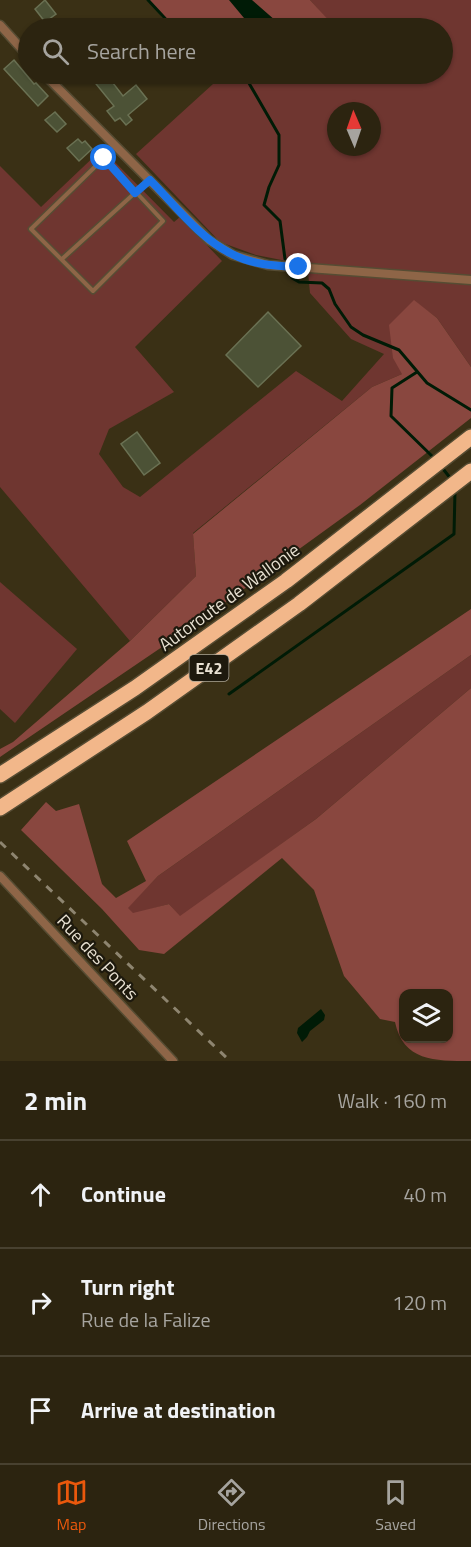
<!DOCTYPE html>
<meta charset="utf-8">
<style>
:root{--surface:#2c2410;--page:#38301e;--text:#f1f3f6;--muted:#a6a49f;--line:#484130;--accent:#ea580c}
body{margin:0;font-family:"Titillium Web",sans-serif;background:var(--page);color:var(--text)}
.controls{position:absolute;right:18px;bottom:18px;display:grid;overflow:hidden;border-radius:12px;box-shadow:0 2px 4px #0004}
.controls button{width:54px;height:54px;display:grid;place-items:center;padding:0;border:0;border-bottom:2px solid var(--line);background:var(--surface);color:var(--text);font:30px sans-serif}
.compass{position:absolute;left:327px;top:102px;width:54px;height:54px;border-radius:50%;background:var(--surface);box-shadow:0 2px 4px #0004;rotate:358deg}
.stop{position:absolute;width:18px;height:18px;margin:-14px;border:4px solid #1a73e8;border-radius:50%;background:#fff}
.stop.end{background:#1a73e8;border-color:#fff;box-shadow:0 2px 6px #0008}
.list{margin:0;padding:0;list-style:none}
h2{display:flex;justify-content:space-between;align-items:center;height:78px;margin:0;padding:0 24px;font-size:26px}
h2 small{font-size:20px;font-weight:400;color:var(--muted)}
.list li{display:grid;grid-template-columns:39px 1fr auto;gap:18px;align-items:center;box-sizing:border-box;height:108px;padding:0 24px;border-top:2px solid var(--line)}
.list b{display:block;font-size:22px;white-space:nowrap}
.list p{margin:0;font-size:20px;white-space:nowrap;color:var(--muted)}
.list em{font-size:20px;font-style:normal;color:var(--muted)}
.icon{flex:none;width:33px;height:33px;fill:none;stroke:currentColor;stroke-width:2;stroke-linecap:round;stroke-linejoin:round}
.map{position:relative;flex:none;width:471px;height:1061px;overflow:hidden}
.search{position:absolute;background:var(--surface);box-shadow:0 2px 4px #0004;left:18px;right:18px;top:18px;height:66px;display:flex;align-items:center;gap:15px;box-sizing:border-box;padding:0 21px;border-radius:33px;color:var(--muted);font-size:22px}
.sheet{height:402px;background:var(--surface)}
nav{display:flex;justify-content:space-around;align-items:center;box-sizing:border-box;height:84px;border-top:2px solid var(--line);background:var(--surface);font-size:16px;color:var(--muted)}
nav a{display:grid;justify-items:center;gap:3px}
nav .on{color:var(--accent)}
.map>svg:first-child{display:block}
.green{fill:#6f3630;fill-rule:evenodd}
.forest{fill:#89473f;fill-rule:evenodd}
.water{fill:#001b06}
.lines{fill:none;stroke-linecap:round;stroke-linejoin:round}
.stream{stroke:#001b06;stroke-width:3}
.building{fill:#4c5236;stroke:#6a7153;stroke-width:1.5}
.service-casing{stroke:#564c33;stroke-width:7}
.minor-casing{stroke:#564c33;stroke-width:11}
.motorway-casing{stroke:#564c33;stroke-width:18}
.service{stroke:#8e6547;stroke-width:4}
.minor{stroke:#8e6547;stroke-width:8}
.motorway{stroke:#f2b78a;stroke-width:15}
.rail{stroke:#8e8570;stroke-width:3;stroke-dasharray:8 8;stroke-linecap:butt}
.route{stroke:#1a73e8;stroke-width:8}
.labels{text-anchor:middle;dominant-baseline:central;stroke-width:4.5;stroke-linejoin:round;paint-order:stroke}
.shield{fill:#1d190d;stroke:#aba597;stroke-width:1.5}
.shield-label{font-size:16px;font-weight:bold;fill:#e8e1d2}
.street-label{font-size:18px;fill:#e8e1d2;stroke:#1d190d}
</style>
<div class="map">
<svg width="471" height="1061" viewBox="0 0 471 1061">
<rect width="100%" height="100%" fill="#3a3015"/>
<g class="green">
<path d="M310,0H471V276L302,264L256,255L220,242L136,154L224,74H442V28H328L333,26ZM336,111H372V147H336Z"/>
<polygon points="102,149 174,222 180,217 222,261 135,347 174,392 109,429 99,454 123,487 140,497 296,371 342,401 384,354 351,339 310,293 308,272 471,285 471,367 437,318 414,301 402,374 372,387 193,533 196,576 130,641 0,487 0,166 41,207"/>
<polygon points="0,582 77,649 15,723 0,709"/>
<polygon points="471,655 471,688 316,819 180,917 169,904 133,914 127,908 158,876"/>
</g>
<g class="forest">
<polygon points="149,0 310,0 334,26 328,28 170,28"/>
<polygon points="414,300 437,318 471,367 471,418 360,505 190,628 0,757 0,749 13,742 130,641 196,576 193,534 372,387 402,374 393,358 389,325"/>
<path d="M471,609V655L158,876L128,908L133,913L169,904L180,916L316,819L471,688V1061C434,1061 403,1061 395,1022L380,1019L344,976L314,890L282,858L164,954L139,950L102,909L21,830L46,802L56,811L79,804L102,884L116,898L146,881L127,841ZM404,993H448V1038H404Z"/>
</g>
<g class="water">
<polygon points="229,0 252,0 284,28 258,28 257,22 244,18"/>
<polygon points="321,1009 325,1015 324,1020 310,1031 307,1037 302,1042 297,1033 298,1028"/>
</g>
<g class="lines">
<g class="stream">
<polyline points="148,0 174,28"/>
<polyline points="239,74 246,78 279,135 279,165 269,187 264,205 280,221 285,259"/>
<polyline points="290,273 292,278 299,282 322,283 329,289 335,304 351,327 363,335 399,350 427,383 471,410"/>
<polyline points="417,372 392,388 391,416 434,458"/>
<polyline points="440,465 451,479"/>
<polyline points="229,694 454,534 455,491"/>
</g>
</g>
<g class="building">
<polygon points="45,0 56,14 45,22 35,9"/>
<polygon points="14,60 34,84 36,83 48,96 38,106 4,69"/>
<polygon points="88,74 106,74 123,96 136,85 147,99 128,115 132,120 126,125 120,118 115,121 107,111 114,106"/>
<polygon points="55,112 66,124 57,132 45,120"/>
<polygon points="78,139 82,143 85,141 92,149 79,161 67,148"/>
<polygon points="268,312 301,346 258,387 226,355"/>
<polygon points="137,432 160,463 144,475 121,444"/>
</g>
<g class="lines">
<defs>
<g id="service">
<polygon points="104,158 163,221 93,291 31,229"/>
<polyline points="62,259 148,181"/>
</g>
<g id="minor">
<polyline points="0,25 28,56"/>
<polyline points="44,74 209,240 233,255 268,265 471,280"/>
<polyline points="0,876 173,1061"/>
</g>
<g id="motorway">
<polyline points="0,775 135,688 286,581 471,437"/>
<polyline points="0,808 147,712 299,604 471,471"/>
</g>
</defs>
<use href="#service" class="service-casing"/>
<use href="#minor" class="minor-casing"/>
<use href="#motorway" class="motorway-casing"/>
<use href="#service" class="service"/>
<use href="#minor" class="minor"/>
<use href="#motorway" class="motorway"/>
<polyline class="rail" points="0,842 230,1061"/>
</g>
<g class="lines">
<path class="route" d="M104,158L135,193L150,180C175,205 199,238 232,254C252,265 277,266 299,267"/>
</g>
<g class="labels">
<rect class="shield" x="189.5" y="655" width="39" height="26" rx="4.5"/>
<g class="shield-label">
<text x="209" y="668">E42</text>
</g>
<g class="street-label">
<text transform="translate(229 597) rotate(-36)">Autoroute de Wallonie</text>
<text transform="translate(98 957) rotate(47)">Rue des Ponts</text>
</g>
</g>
</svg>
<div class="controls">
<button><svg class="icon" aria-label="layers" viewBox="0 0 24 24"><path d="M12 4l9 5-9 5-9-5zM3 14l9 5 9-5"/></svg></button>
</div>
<svg class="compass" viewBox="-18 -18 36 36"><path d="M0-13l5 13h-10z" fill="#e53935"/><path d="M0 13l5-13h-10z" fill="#a6a49f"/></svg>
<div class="stop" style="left:104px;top:158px"></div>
<div class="stop end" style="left:299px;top:267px"></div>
<div class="search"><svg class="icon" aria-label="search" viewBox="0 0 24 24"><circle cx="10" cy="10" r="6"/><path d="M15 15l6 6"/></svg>Search here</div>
</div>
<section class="sheet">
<h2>2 min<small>Walk · 160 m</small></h2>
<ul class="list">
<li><svg class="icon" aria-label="ahead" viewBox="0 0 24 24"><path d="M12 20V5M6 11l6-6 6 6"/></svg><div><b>Continue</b></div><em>40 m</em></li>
<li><svg class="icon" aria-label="right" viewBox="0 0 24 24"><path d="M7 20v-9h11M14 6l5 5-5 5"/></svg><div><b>Turn right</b><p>Rue de la Falize</p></div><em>120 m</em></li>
<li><svg class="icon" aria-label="arrive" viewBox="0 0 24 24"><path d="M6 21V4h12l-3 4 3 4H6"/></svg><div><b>Arrive at destination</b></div></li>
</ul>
</section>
<nav>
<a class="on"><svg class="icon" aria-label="map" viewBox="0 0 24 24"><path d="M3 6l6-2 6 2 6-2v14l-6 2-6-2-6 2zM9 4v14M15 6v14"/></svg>Map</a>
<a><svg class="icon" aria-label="directions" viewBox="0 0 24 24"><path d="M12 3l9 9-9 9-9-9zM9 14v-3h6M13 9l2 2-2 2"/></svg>Directions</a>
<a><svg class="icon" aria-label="saved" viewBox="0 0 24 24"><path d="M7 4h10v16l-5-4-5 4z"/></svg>Saved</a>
</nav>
